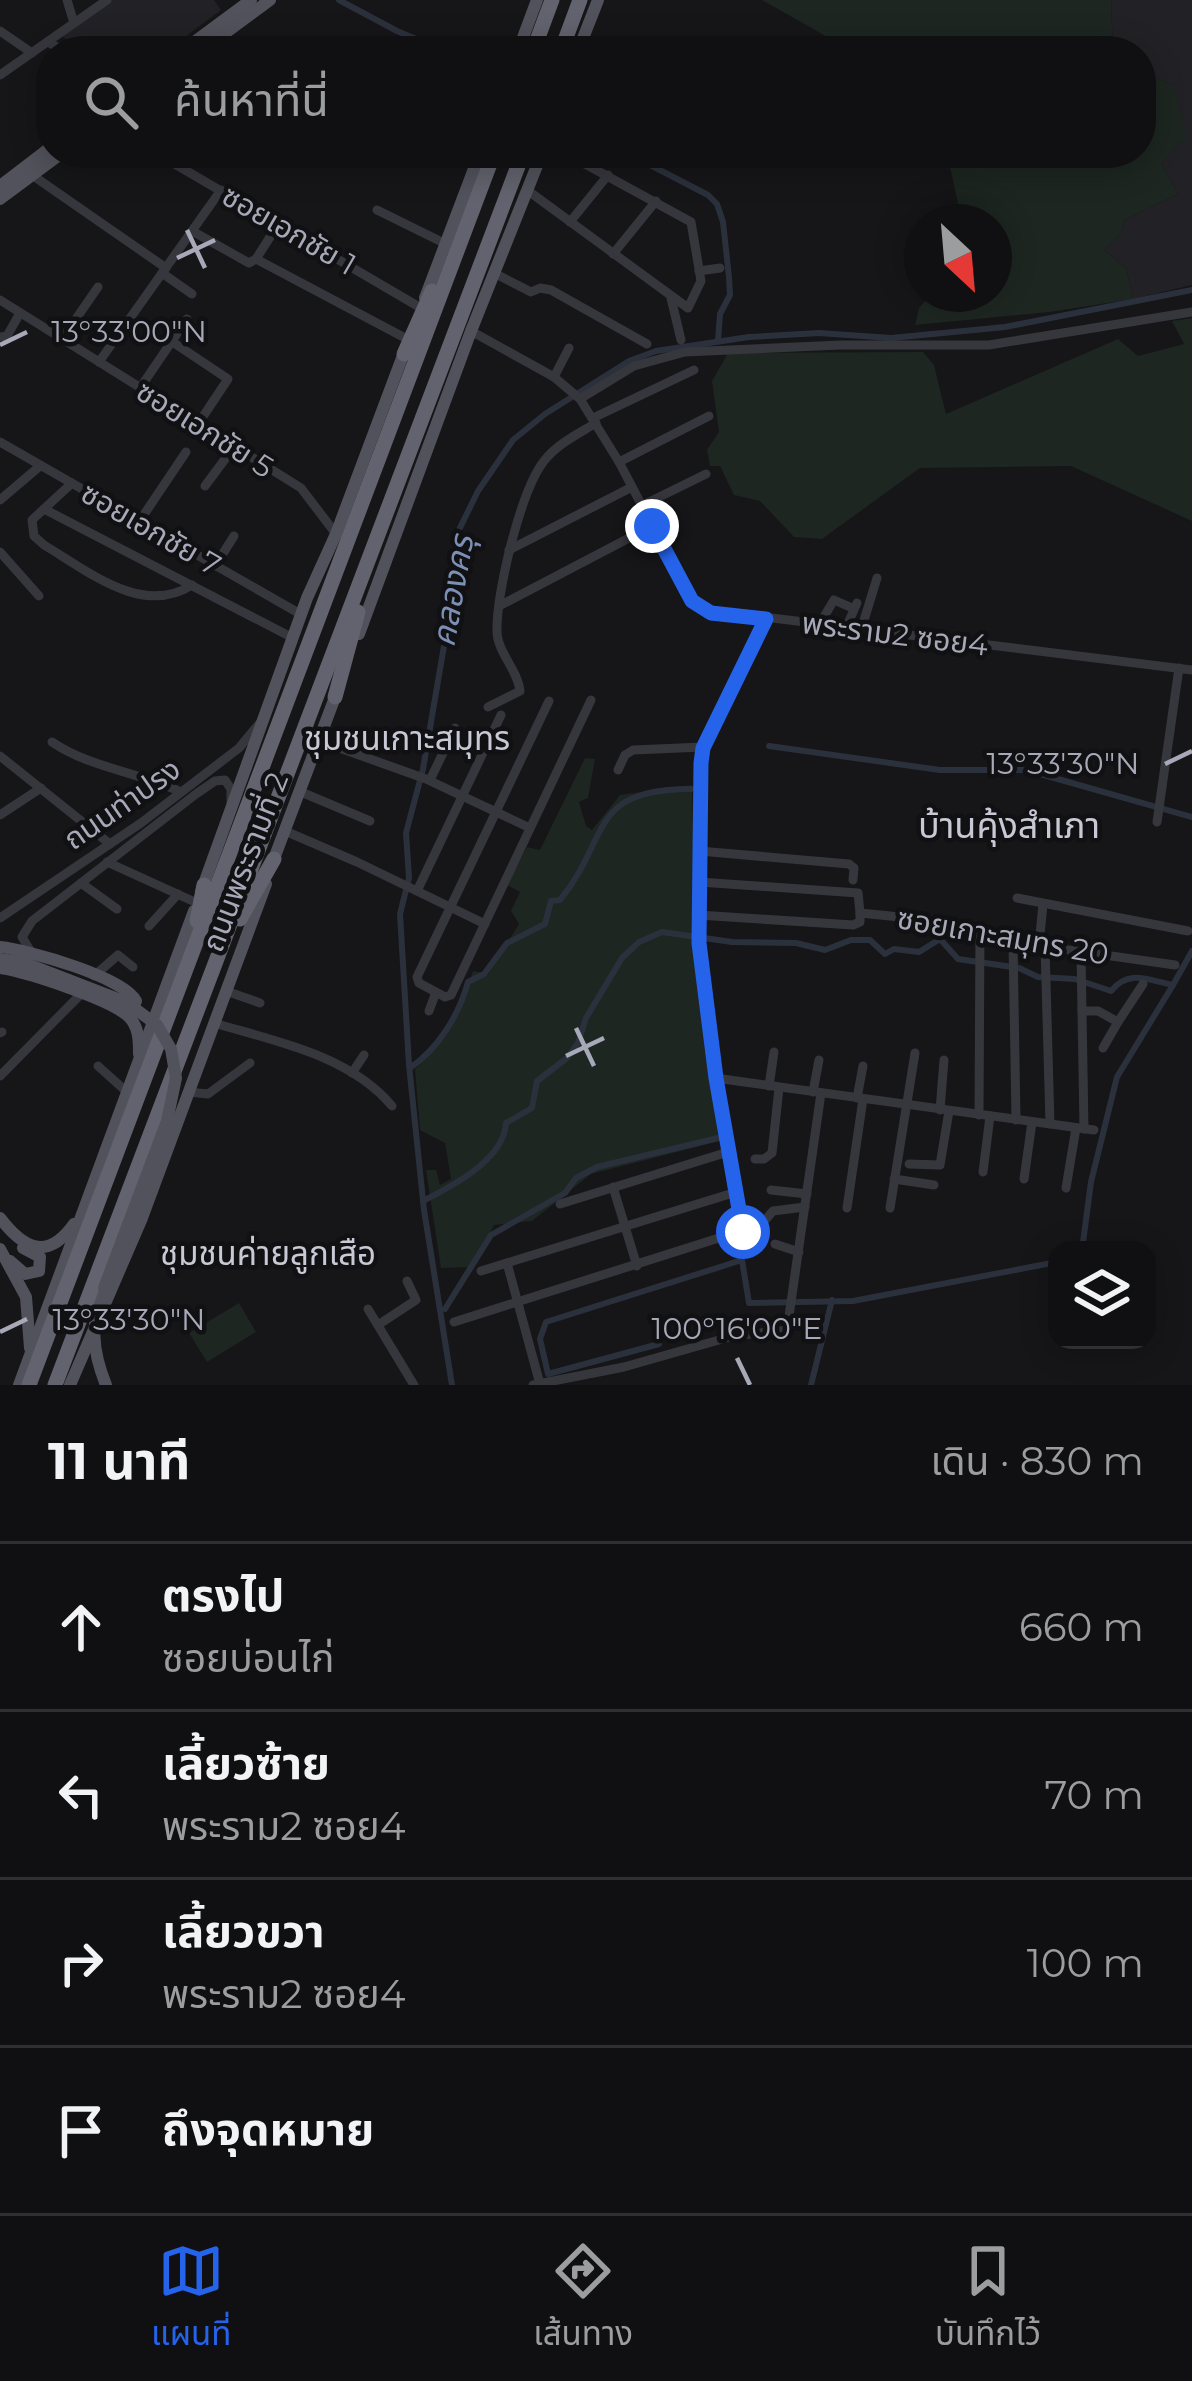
<!DOCTYPE html>
<html lang="th">
<meta charset="utf-8">
<style>
:root{--surface:#101012;--page:#1e1e20;--text:#f1f3f6;--muted:#9c9d9f;--line:#303032;--accent:#2563eb}
body{margin:0;font-family:Montserrat,"Noto Sans Thai",sans-serif;background:var(--page);color:var(--text)}
.controls{position:absolute;right:36px;bottom:36px;display:grid;overflow:hidden;border-radius:24px;box-shadow:0 6px 30px #0003}
.controls button{width:108px;height:108px;display:grid;place-items:center;padding:0;border:0;border-bottom:3px solid var(--line);background:var(--surface);color:var(--text);font:60px sans-serif}
.compass{position:absolute;left:904px;top:204px;width:108px;height:108px;border-radius:50%;background:var(--surface);box-shadow:0 6px 30px #0003;rotate:154deg}
.stop{position:absolute;width:36px;height:36px;margin:-27px;border:9px solid #2563eb;border-radius:50%;background:#fff}
.stop.end{background:#2563eb;border-color:#fff;box-shadow:0 3px 12px #0008}
.list{margin:0;padding:0;list-style:none}
h2{display:flex;justify-content:space-between;align-items:center;height:156px;margin:0;padding:0 48px;font-size:51px}
h2 small{font-size:39px;font-weight:400;color:var(--muted)}
.list li{display:grid;grid-template-columns:78px 1fr auto;gap:36px;align-items:center;box-sizing:border-box;height:168px;padding:0 48px;border-top:3px solid var(--line)}
.list b{display:block;font-size:45px;white-space:nowrap}
.list p{margin:0;font-size:39px;white-space:nowrap;color:var(--muted)}
.list em{font-size:39px;font-style:normal;color:var(--muted)}
.icon{flex:none;width:66px;height:66px;fill:none;stroke:currentColor;stroke-width:2;stroke-linecap:round;stroke-linejoin:round}
.map{position:relative;flex:none;width:1192px;height:1385px;overflow:hidden}
.search{position:absolute;background:var(--surface);box-shadow:0 6px 30px #0003;left:36px;right:36px;top:36px;height:132px;display:flex;align-items:center;gap:30px;box-sizing:border-box;padding:0 42px;border-radius:48px;color:var(--muted);font-size:45px}
.sheet{height:828px;background:var(--surface)}
nav{display:flex;justify-content:space-around;align-items:center;box-sizing:border-box;height:168px;border-top:3px solid var(--line);background:var(--surface);font-size:33px;color:var(--muted)}
nav a{display:grid;justify-items:center;gap:6px}
nav .on{color:var(--accent)}
.map>svg:first-child{display:block}
.built{fill:#222125}
.green{fill:#1d2620}
.lines{fill:none;stroke-linecap:round;stroke-linejoin:round}
.canal{stroke:#2b313c;stroke-width:6}
.minor{stroke:#36363d;stroke-width:9}
.major{stroke:#52525c;stroke-width:12}
.highway{stroke:#62636e;stroke-width:15}
.major-bridge{stroke:#52525c;stroke-width:12}
.route{stroke:#2563eb;stroke-width:15}
.ticks{fill:none;stroke:#a7a9b8;stroke-width:4.5}
.labels{text-anchor:middle;dominant-baseline:central;stroke-width:9;stroke-linejoin:round;paint-order:stroke}
.street-label{font-size:30px;fill:#a7a9b8;stroke:#111013}
.water-label{font-size:33px;font-style:italic;fill:#7c90b5;stroke:#111013}
.neighbourhood-label{font-size:33px;fill:#c8c9d4;stroke:#111013}
.quarter-label{font-size:36px;fill:#c8c9d4;stroke:#111013}
.ticks-label{font-size:30px;text-anchor:middle;fill:#a7a9b8;stroke:#111013;stroke-width:9;stroke-linejoin:round;paint-order:stroke}
</style>
<div class="map">
<svg width="1192" height="1385" viewBox="0 0 1192 1385">
<rect width="100%" height="100%" fill="#161518"/>
<g class="built">
<polygon points="107,0 214,0 221,10 166,51 89,51 59,35"/>
<polygon points="1111,0 1192,0 1192,285 1133,299 1126,268 1104,250 1121,233 1124,220 1178,194 1161,163 1173,86 1141,70 1141,51 1113,51"/>
</g>
<g class="green">
<polygon points="762,0 1111,0 1113,51 852,51"/>
<polygon points="1141,70 1173,86 1187,136 1161,163 1178,194 1124,220 1121,233 1104,250 1126,268 1133,299 1050,312 915,325 919,308 931,294 994,294 994,222 962,222 947,153 1141,153"/>
<polygon points="1192,318 1192,521 1071,466 920,468 822,539 794,537 760,501 734,495 720,466 710,466 707,450 719,432 712,381 728,353 923,352 934,365 946,414 1118,339 1138,356 1184,344 1172,321"/>
<path d="M585,758L595,759L588,798L579,802L586,826L592,830L620,795L692,785L695,943L720,1141L591,1174L532,1221L494,1225L472,1267L441,1268L426,1170H436L440,1185L451,1179L445,1143L420,1130L415,1069C447,1043 460,1009 473,971L488,974L519,924L511,911L520,892L507,885L527,847L540,850Z"/>
<polygon points="239,1303 256,1332 207,1362 189,1333"/>
</g>
<g class="lines">
<g class="canal">
<polyline points="339,0 397,31 445,51"/>
<polyline points="627,153 708,195 717,204 723,222 729,277 730,295 720,314 718,341"/>
<polyline points="769,746 940,770 1026,770 1192,817"/>
<path d="M410,1068C438,1049 459,1015 468,982L484,974L507,943L545,924L551,901L560,900C611,838 587,789 691,789"/>
<path d="M423,1201C452,1186 504,1160 506,1123L532,1108L537,1081L567,1058L578,1043L586,1018L622,958L639,942L662,932L732,942L796,943L825,950L851,940H870L885,954L894,949L919,952L940,939L958,959L1019,968L1038,977L1075,979L1111,991C1129,969 1147,980 1173,985L1192,951"/>
<polyline points="1082,1250 1091,1182 1117,1077 1173,985"/>
<polyline points="445,1309 491,1235 565,1193 576,1178 597,1167 718,1138"/>
<polyline points="659,1344 548,1374 540,1339 546,1322 742,1260 749,1303 853,1301 1057,1262"/>
<polyline points="452,1385 424,1210 409,1065 400,914 409,878 406,833 423,769 452,599 455,538 478,491 513,440 545,414 629,361 656,351 749,337 819,333 891,338 1005,327 1192,290"/>
<polyline points="811,1385 832,1300"/>
</g>
<g class="minor">
<polyline points="67,0 74,23"/>
<polyline points="0,31 32,53"/>
<polyline points="47,42 66,51"/>
<polyline points="0,75 107,0"/>
<polyline points="156,153 421,308"/>
<polyline points="32,175 166,268"/>
<polyline points="527,190 688,308 701,281 691,222 565,153"/>
<polyline points="377,210 446,244"/>
<polyline points="570,222 608,175"/>
<polyline points="192,231 249,263 256,259 407,339"/>
<polyline points="613,254 656,201"/>
<polyline points="256,259 279,223"/>
<polyline points="699,271 720,268"/>
<polyline points="162,273 192,294"/>
<polyline points="494,273 531,292 540,288 551,290 647,344"/>
<polyline points="671,298 681,340"/>
<polyline points="0,300 301,488 336,534"/>
<polyline points="471,331 554,377 580,399 619,462 692,601 700,609 1192,670"/>
<polyline points="0,337 7,336 20,313"/>
<polyline points="62,339 98,287"/>
<polyline points="171,341 228,379 198,424"/>
<polyline points="99,362 221,190"/>
<polyline points="554,377 569,348"/>
<polyline points="140,388 187,319"/>
<polyline points="580,399 634,366 685,352 841,345 989,345 1192,312"/>
<polyline points="593,418 694,370"/>
<polyline points="0,442 302,615"/>
<polyline points="619,462 709,416"/>
<path d="M72,483L32,520L34,536L44,545C88,571 142,617 192,585"/>
<polyline points="205,486 234,447"/>
<polyline points="0,500 40,466"/>
<polyline points="641,506 706,474"/>
<polyline points="44,509 293,638"/>
<polyline points="139,522 186,452"/>
<polyline points="509,550 632,487"/>
<polyline points="0,552 39,596"/>
<polyline points="215,566 234,536"/>
<polyline points="501,605 652,526"/>
<polyline points="819,625 834,600 850,607"/>
<polyline points="846,628 857,603"/>
<polyline points="861,630 877,578"/>
<polyline points="549,701 417,977 419,983 445,997 451,995 591,700"/>
<path d="M488,707L520,691C518,670 497,652 497,631C496,593 521,490 544,461C557,444 578,434 596,423"/>
<polyline points="320,741 426,779 530,828"/>
<path d="M52,742C90,768 139,772 181,792"/>
<polyline points="0,756 110,844"/>
<polyline points="618,770 625,755 633,750 703,747"/>
<polyline points="430,780 455,728"/>
<polyline points="301,792 370,821"/>
<polyline points="0,815 41,788"/>
<polyline points="1157,822 1179,668"/>
<polyline points="285,831 357,862 485,924"/>
<polyline points="699,851 849,864 854,868 853,880"/>
<polyline points="107,862 197,903"/>
<polyline points="699,882 858,893 860,913"/>
<polyline points="81,883 117,909"/>
<polyline points="417,891 501,715"/>
<polyline points="1017,898 1188,931"/>
<polyline points="698,915 853,925 860,922 860,913 950,922 1013,942 1175,965"/>
<polyline points="0,918 141,823 239,748 259,724"/>
<polyline points="149,926 178,894"/>
<polyline points="1013,942 1016,1120"/>
<polyline points="1039,945 1043,904"/>
<polyline points="1045,946 1050,1124"/>
<polyline points="30,950 22,937 32,921 196,794 215,781 225,780 231,789 231,803"/>
<polyline points="1081,952 1084,1129"/>
<polyline points="94,976 118,955 133,967"/>
<polyline points="226,991 260,1003"/>
<polyline points="429,1011 436,992"/>
<polyline points="1082,1011 1098,1011 1118,1022 1143,984"/>
<path d="M214,1023C274,1041 350,1055 392,1106"/>
<polyline points="0,1033 2,1032"/>
<polyline points="1103,1048 1118,1022"/>
<polyline points="98,1066 128,1093"/>
<polyline points="352,1073 364,1055"/>
<polyline points="0,1076 81,994"/>
<polyline points="715,1078 1094,1130"/>
<polyline points="769,1086 774,1052"/>
<polyline points="188,1092 208,1094 250,1063"/>
<polyline points="813,1092 819,1060"/>
<polyline points="857,1098 863,1066"/>
<polyline points="940,1110 944,1060"/>
<polyline points="979,1115 980,930"/>
<polyline points="755,1159 764,1159 772,1153 779,1088"/>
<polyline points="909,1164 940,1165 949,1111"/>
<polyline points="983,1172 990,1116"/>
<polyline points="894,1179 934,1185"/>
<polyline points="1024,1179 1032,1122"/>
<polyline points="613,1187 637,1266"/>
<polyline points="1066,1188 1076,1128"/>
<polyline points="771,1190 807,1194"/>
<polyline points="560,1204 728,1152"/>
<polyline points="847,1208 863,1099"/>
<polyline points="890,1208 915,1053"/>
<polyline points="766,1219 773,1211 805,1207"/>
<polyline points="775,1244 799,1252"/>
<polyline points="507,1263 540,1384"/>
<polyline points="481,1271 733,1193"/>
<polyline points="368,1309 414,1385"/>
<polyline points="454,1322 744,1230 733,1193 699,943 701,763 706,740 767,619"/>
<polyline points="378,1325 416,1300 407,1281"/>
<polyline points="533,1385 624,1367 733,1336 787,1330 821,1093"/>
</g>
<g class="major">
<polyline points="182,51 251,0"/>
<polyline points="201,51 270,0"/>
<polyline points="518,51 537,0"/>
<polyline points="578,51 598,0"/>
<polyline points="0,186 51,147"/>
<polyline points="0,199 62,153"/>
<polyline points="425,298 480,153"/>
<polyline points="359,634 471,331 542,153"/>
<polyline points="272,864 337,692"/>
<polyline points="201,892 307,598 336,534 405,350"/>
<path d="M0,947C28,950 124,977 136,1001L132,1010L126,1011"/>
<path d="M0,968C26,972 111,999 129,1017C139,1027 139,1041 139,1054"/>
<path d="M0,1218C23,1248 47,1262 74,1224"/>
<polyline points="0,1249 26,1297 30,1348"/>
<polyline points="10,1261 25,1274 39,1271 40,1257 23,1248"/>
<path d="M104,1288C90,1324 92,1350 106,1385"/>
<polyline points="19,1385 194,911"/>
<polyline points="70,1385 142,1218 266,884"/>
</g>
<g class="highway">
<polyline points="533,51 552,0"/>
<polyline points="561,51 580,0"/>
<polyline points="404,354 432,291"/>
<polyline points="335,697 358,612"/>
<polyline points="240,919 274,859"/>
<polyline points="197,921 204,885"/>
<polyline points="29,1385 494,153"/>
<polyline points="55,1385 523,153"/>
</g>
<polyline class="major-bridge" points="0,959 25,963 126,1002 157,1025 171,1049 176,1078 167,1121 104,1288"/>
</g>
<g class="lines">
<polyline class="route" points="652,526 692,601 711,613 766,619 703,748 701,763 699,943 716,1078 743,1232"/>
</g>
<path class="ticks" d="M187,230L205,268M177,258L215,240M0,345L27,332M1165,764L1192,751M576,1028L594,1066M566,1056L604,1038M0,1332L27,1319M737,1358L750,1385"/>
<g class="labels">
<g class="street-label">
<text transform="translate(289 230) rotate(30)">ซอยเอกชัย 1</text>
<text transform="translate(205 429) rotate(32)">ซอยเอกชัย 5</text>
<text transform="translate(151 529) rotate(30)">ซอยเอกชัย 7</text>
<text transform="translate(895 634) rotate(7)">พระราม2 ซอย4</text>
<text transform="translate(122 804) rotate(-35)">ถนนท่าปรง</text>
<text transform="translate(245 862) rotate(-69)">ถนนพระรามที่ 2</text>
<text transform="translate(1003 936) rotate(10)">ซอยเกาะสมุทร 20</text>
</g>
<g class="water-label">
<text transform="translate(452 591) rotate(-80)">คลองครุ</text>
</g>
<g class="neighbourhood-label">
<text x="407" y="738">ชุมชนเกาะสมุทร</text>
<text x="268" y="1253">ชุมชนค่ายลูกเสือ</text>
</g>
<g class="quarter-label">
<text x="1009" y="825">บ้านคุ้งสำเภา</text>
</g>
</g>
<g class="ticks-label">
<text x="129" y="342">13°33'00"N</text>
<text x="1063" y="774">13°33'30"N</text>
<text x="129" y="1330">13°33'30"N</text>
<text x="737" y="1339">100°16'00"E</text>
</g>
</svg>
<div class="controls">
<button><svg class="icon" aria-label="layers" viewBox="0 0 24 24"><path d="M12 4l9 5-9 5-9-5zM3 14l9 5 9-5"/></svg></button>
</div>
<svg class="compass" viewBox="-18 -18 36 36"><path d="M0-13l5 13h-10z" fill="#e53935"/><path d="M0 13l5-13h-10z" fill="#9c9d9f"/></svg>
<div class="stop" style="left:743px;top:1232px"></div>
<div class="stop end" style="left:652px;top:526px"></div>
<div class="search"><svg class="icon" aria-label="search" viewBox="0 0 24 24"><circle cx="10" cy="10" r="6"/><path d="M15 15l6 6"/></svg>ค้นหาที่นี่</div>
</div>
<section class="sheet">
<h2>11 นาที<small>เดิน · 830 m</small></h2>
<ul class="list">
<li><svg class="icon" aria-label="ahead" viewBox="0 0 24 24"><path d="M12 20V5M6 11l6-6 6 6"/></svg><div><b>ตรงไป</b><p>ซอยบ่อนไก่</p></div><em>660 m</em></li>
<li><svg class="icon" aria-label="left" viewBox="0 0 24 24"><path d="M17 20v-9H6M10 6l-5 5 5 5"/></svg><div><b>เลี้ยวซ้าย</b><p>พระราม2 ซอย4</p></div><em>70 m</em></li>
<li><svg class="icon" aria-label="right" viewBox="0 0 24 24"><path d="M7 20v-9h11M14 6l5 5-5 5"/></svg><div><b>เลี้ยวขวา</b><p>พระราม2 ซอย4</p></div><em>100 m</em></li>
<li><svg class="icon" aria-label="arrive" viewBox="0 0 24 24"><path d="M6 21V4h12l-3 4 3 4H6"/></svg><div><b>ถึงจุดหมาย</b></div></li>
</ul>
</section>
<nav>
<a class="on"><svg class="icon" aria-label="map" viewBox="0 0 24 24"><path d="M3 6l6-2 6 2 6-2v14l-6 2-6-2-6 2zM9 4v14M15 6v14"/></svg>แผนที่</a>
<a><svg class="icon" aria-label="directions" viewBox="0 0 24 24"><path d="M12 3l9 9-9 9-9-9zM9 14v-3h6M13 9l2 2-2 2"/></svg>เส้นทาง</a>
<a><svg class="icon" aria-label="saved" viewBox="0 0 24 24"><path d="M7 4h10v16l-5-4-5 4z"/></svg>บันทึกไว้</a>
</nav>
